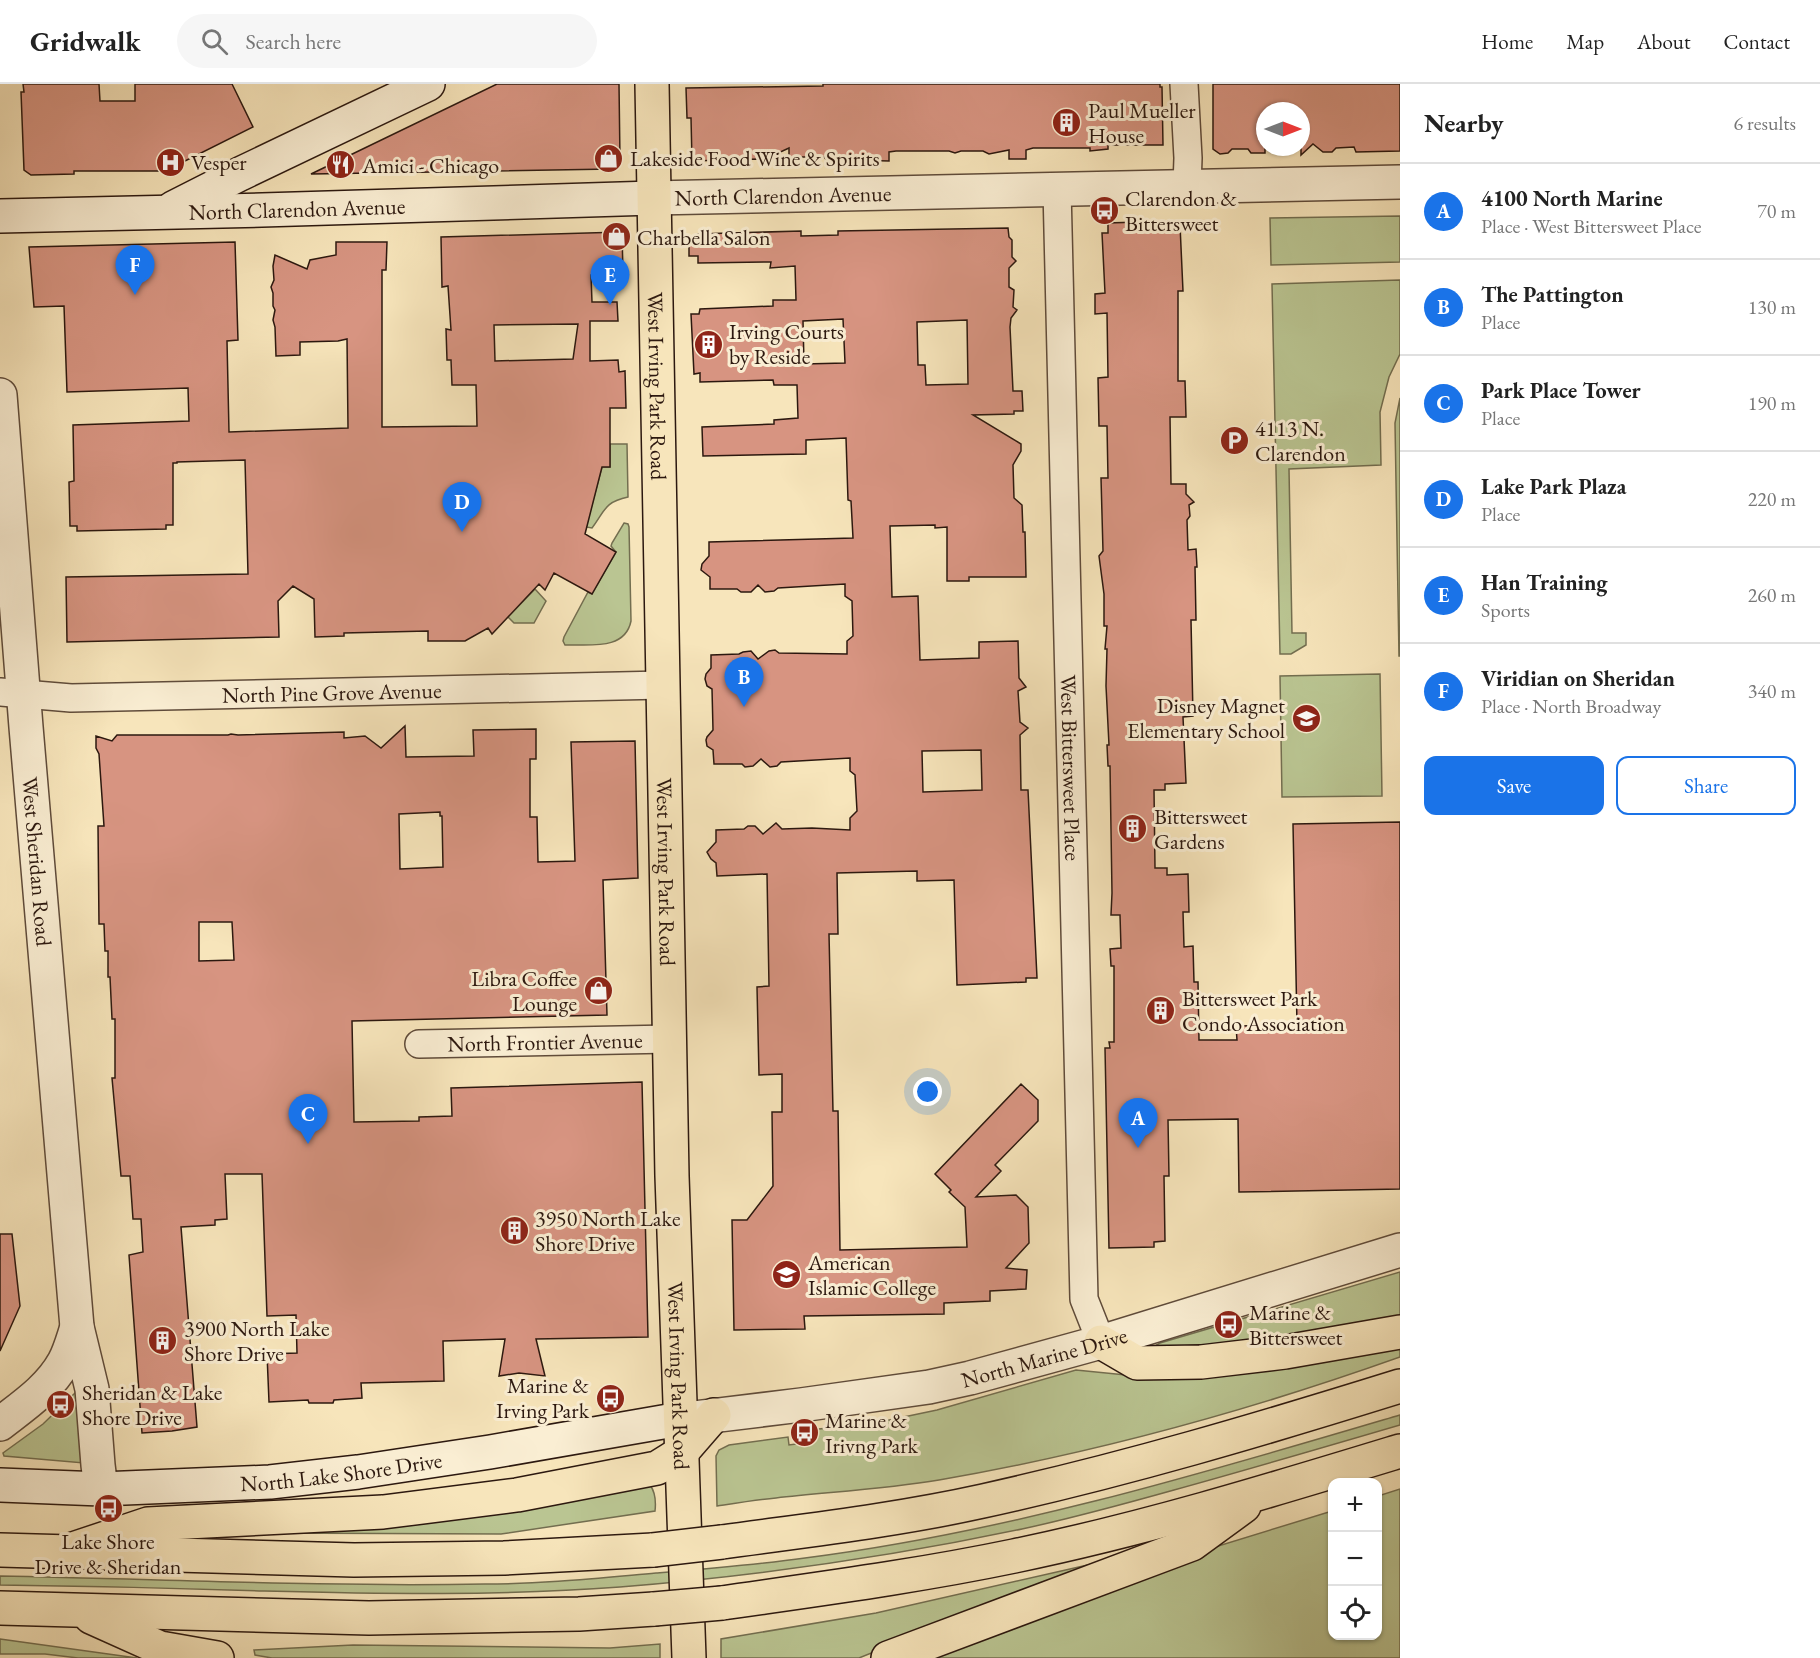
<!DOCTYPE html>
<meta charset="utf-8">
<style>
:root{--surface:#fff;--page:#f6f6f6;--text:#222;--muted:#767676;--line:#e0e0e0;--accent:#1a73e8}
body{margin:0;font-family:"EB Garamond",serif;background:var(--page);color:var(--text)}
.controls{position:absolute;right:18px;bottom:18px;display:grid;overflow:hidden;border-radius:12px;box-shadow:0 2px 4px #0004}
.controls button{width:54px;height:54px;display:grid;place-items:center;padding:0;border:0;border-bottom:2px solid var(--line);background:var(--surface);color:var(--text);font:30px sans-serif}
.compass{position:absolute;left:1256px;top:18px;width:54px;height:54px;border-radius:50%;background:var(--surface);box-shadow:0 2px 4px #0004;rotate:90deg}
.you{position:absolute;left:928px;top:1008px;width:21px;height:21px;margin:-15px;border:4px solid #fff;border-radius:50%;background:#1a73e8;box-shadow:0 0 0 9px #1a73e833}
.badge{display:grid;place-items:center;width:39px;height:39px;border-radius:50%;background:var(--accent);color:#fff;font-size:20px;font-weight:700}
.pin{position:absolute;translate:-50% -50px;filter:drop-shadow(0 2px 3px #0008)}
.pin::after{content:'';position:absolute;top:32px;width:21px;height:18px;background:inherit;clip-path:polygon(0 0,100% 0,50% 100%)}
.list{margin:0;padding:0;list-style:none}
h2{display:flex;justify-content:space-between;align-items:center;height:78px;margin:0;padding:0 24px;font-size:26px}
h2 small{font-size:20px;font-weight:400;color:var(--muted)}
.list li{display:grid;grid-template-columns:39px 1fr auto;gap:18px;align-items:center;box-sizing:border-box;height:96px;padding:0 24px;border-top:2px solid var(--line)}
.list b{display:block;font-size:22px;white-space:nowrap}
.list p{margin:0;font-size:20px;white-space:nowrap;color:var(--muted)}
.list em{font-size:20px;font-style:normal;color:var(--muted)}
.actions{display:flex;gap:12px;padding:18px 24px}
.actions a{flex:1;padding:14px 0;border:2px solid var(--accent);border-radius:12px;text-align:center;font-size:21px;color:var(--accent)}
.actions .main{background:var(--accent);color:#fff}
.icon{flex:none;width:33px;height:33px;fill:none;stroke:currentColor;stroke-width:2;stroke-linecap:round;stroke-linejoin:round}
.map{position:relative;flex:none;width:1400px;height:1574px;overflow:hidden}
header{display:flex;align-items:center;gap:36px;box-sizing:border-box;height:84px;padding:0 30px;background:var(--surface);border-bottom:2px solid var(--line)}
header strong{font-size:28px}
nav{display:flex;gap:33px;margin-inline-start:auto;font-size:21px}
.search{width:420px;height:54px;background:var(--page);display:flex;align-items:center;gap:15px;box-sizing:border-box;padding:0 21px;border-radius:33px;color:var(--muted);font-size:22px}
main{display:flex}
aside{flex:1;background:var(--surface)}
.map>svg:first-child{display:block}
.green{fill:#bac592;stroke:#736e50;stroke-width:1.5}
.building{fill:#d79481;stroke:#2c180f;stroke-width:1.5;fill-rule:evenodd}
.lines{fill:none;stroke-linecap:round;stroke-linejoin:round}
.minor-casing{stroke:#5f4b3a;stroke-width:30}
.tertiary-casing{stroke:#5f4b3a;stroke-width:36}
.secondary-casing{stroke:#2c180f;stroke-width:36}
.primary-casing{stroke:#2c180f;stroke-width:36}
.motorway-casing{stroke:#2c180f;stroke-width:36}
.minor{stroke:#faeed3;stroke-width:27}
.tertiary{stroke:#faeed3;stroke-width:33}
.secondary{stroke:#faeed3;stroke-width:33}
.primary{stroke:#f7e5bb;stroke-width:33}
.motorway{stroke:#f7e5bb;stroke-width:33}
.motorway-bridge-casing{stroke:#2c180f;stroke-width:36;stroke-linecap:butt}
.motorway-bridge{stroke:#f7e5bb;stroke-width:33}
.labels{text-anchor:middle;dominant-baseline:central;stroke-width:6;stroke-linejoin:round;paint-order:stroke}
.poi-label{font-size:22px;fill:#2c180f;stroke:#faeed3;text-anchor:start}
.street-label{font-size:22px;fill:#2c180f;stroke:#faeed3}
</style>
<header>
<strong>Gridwalk</strong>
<div class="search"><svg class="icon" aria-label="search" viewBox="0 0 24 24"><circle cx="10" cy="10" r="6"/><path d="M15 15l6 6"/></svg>Search here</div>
<nav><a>Home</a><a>Map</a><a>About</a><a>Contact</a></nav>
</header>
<main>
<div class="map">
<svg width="1400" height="1574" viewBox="0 0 1400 1574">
<rect width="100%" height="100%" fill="#f7e5bb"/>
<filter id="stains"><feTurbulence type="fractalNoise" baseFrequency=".00333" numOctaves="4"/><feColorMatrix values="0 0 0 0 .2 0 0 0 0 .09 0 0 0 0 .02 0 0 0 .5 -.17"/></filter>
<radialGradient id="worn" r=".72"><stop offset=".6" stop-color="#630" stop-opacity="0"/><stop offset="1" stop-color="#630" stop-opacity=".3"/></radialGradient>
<g class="green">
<polygon points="1400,132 1400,178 1271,181 1270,134"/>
<polygon points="1400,196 1400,270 1389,293 1380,328 1381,381 1289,385 1292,549 1306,549 1306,561 1291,570 1280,570 1272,200"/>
<polygon points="1400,314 1400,572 1399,572 1395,339"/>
<path d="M610,360H627L628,413C604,418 605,427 592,444L586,443L602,383H610Z"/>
<path d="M624,439L628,440L629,443L631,537C625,567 589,560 565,561L563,557L564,553L588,508L592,510L616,468L611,462L612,459Z"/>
<polygon points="535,505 546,517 534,539 514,539 508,533"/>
<polygon points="1380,590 1382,712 1282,713 1280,592"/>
<polygon points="1400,1188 1400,1236 1201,1265 1153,1263 1160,1259"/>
<path d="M1400,1260V1273C1251,1326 1095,1369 939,1396C885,1405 830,1408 776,1414C756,1416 737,1419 717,1422L716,1372L719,1366L729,1361L788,1353L789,1361L811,1358L810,1346L875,1339L937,1326L1076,1286L1126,1291Z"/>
<polygon points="76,1308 84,1379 4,1372 3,1369 43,1340"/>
<path d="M1400,1331V1341C1325,1363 1250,1385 1174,1406C1124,1420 1073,1434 1022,1445C890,1473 755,1492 620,1503C502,1512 383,1510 264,1507C176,1504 88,1502 0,1501V1492C161,1495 323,1503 485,1500C542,1500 599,1494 656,1489C705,1485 755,1481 805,1474C1008,1448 1204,1389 1400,1331Z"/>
<path d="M650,1401C656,1409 656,1418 655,1427L501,1450L262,1449Z"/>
<polygon points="1400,1405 1400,1574 919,1574 1176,1475 1332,1427 1332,1552 1378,1552 1378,1412"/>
<polygon points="1092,1480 859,1574 721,1574 721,1555 876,1529"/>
<polygon points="0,1555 137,1574 78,1574 45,1570 0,1570"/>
<polygon points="660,1560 660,1574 272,1574 255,1571 254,1566 353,1561 610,1564"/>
</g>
<g class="building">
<polygon points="23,0 99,0 100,17 135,17 135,0 232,0 253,43 169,85 161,87 74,87 74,90 31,91 24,86 21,8 24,8"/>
<polygon points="497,0 619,0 620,77 612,85 311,90"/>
<polygon points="823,0 1160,0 1160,3 1162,3 1163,61 1108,61 1108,65 1090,67 1090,64 1033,64 1026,66 1026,75 1009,75 1009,66 989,70 983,67 961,67 955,69 949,67 896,67 889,68 889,77 851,76 840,72 830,80 824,73 789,73 789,64 761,77 759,75 692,77 691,34 687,34 686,4 823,2"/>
<polygon points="1213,0 1400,0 1400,67 1356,68 1354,63 1336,64 1332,68 1323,68 1313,60 1301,71 1301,27 1265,27 1265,69 1251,69 1248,65 1232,65 1228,69 1220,70 1213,65"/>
<polygon points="1170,137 1175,141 1180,141 1183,207 1178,207 1178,297 1185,297 1186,333 1170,333 1171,400 1186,400 1186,410 1194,418 1189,421 1190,432 1187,436 1188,466 1196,465 1197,483 1195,483 1196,536 1191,536 1193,632 1183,633 1186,699 1165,700 1165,706 1154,706 1155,784 1167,784 1167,791 1188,790 1189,828 1183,828 1184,863 1193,862 1194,898 1198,898 1199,956 1237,956 1236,942 1297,941 1293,740 1400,738 1400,1105 1239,1108 1238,1035 1168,1036 1169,1092 1164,1092 1165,1157 1154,1158 1154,1163 1109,1164 1105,964 1110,964 1109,958 1114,958 1114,882 1111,882 1110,865 1121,864 1120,831 1111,831 1112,809 1110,682 1108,682 1107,661 1109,661 1106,602 1107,565 1105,565 1107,542 1104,542 1104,510 1099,472 1103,467 1101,394 1108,394 1107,342 1099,342 1098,294 1108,293 1107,229 1095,230 1095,210 1105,209 1102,149 1108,149 1108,139"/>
<path d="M1008,144L1009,153L1012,156V173L1016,177L1009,184V203L1014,206L1013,223L1017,226L1011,234L1010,243L1013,307H1022L1023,327H1014V330L973,331L1021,360V367L1013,381L1014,414L1022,421L1023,448H1025L1026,493H969V497H947V443L935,444V441L890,442L892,513L918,512L920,576L979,574V558L1018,557L1019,594L1026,603L1018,607L1020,638L1028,644L1020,651L1021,706H1028L1037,894H1026V898L957,901L954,796L917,797V787L837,789L838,850H829L833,1027H838L840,1166L967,1163L965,1123L949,1108L951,1106L935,1090L1021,1000L1038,1016V1037L995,1081L1001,1087L976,1113L1016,1111L1028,1123L1029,1159L1006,1184L1027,1186L1026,1205L990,1207V1217L944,1219V1230L804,1232L805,1245L734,1246L732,1136H747L773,1102L772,1028H782V990L759,991L757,903L769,902L767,790L717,792L716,779L711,775L707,768L716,758V746L744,745L748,742H755L763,750L776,739L782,745L812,744L850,746V734L857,727L855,691L850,687V674L781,678L777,682L770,683L761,675L753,682L745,683L742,680H714L713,666L707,662L706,656L707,653L713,646L712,605L707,602L705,595L706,590L711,584V571L739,570L743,568L751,567L758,575L769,567L775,566L779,569L847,570V557L853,552L852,517L845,512V500L778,504L774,507L765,508L758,501L751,508H741L737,505H710V493L701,486L702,480L709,472V458L853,454L851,417L848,416L846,354L806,356V370L703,372L702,343L774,340V336L798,334L797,301H774L773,296L700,298V289L694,290L691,230H699L700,225L773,222V216H796L795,182L770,184L771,178L698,179V172H689V156H697V150L801,147V152L838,151V147ZM843,235L845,279L804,280L803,237ZM967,236L968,300L926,301L925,281H918L917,238ZM981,666L982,706L923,708L922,667Z"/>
<path d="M622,148L623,190L591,191L592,218H617L618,237H590V277L618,276L619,288L625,287L626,324H610V383H602L585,450L616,468L592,510L554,489L545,506L539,500L492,550L488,544L465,557H428V547L344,549V552L315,553L314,515L293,502L278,517L279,553L67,558L66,493L248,490L245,376L177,378V379H173V441H166V445L77,447V442H70L69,398L74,397L73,341L189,337L188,304L67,308L64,222L34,223L29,163L235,158L238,256L227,257L229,348L348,344L347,255L338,257L300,258V271L276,272L275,243L273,236L275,226L273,222V209L271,203L274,196L273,182L275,171L307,185L310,176L336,171V158H387L386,186H382V343L477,342L476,301H452L451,276H447L446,245L451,246L448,202L442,203L441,153ZM578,240L573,275L495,277L494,241Z"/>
<path d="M405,642L406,673L474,672L473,646L536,645V675H530V733H537L538,778L575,777L571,658L635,657L638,794L603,796L607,931L352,937L354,1038L419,1037V1033L452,1032L451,1004L642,998L648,1253L536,1255L545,1292L519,1289L499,1292L505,1255L443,1257L444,1297L361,1299L362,1314L334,1316L333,1319H309L308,1316L269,1318L267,1270L297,1269L296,1231L267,1232L262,1090H225L227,1135L215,1136V1141L181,1143L197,1343L172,1347L142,1349L129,1171L143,1168L141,1135H133L130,1092H121L112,994H115V935H112L110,893H108V867H105L104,840H99L98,742H104L99,670L96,664V652L112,657L117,651H228L231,650L238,651L344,648V654L365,652L381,664ZM440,728V732H442L443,783L400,785L399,730ZM199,838H232L234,876L199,877Z"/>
<polygon points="0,1150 12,1150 20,1222 0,1267"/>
</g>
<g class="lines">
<defs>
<g id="minor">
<polyline points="1184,0 1188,74 1187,102"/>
<path id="s1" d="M1057,105L1084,1215L1101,1258"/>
<path id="s2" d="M0,608L71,614L663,601"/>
<path id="s3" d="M419,960L670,955"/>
</g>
<g id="tertiary">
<path id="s4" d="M653,114L1400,98"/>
<path id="s5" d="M0,311L26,643L77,1243L92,1305L98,1381L101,1405"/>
<path id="s6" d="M686,1335L801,1321L929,1303L970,1294L1101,1258L1400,1166"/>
<path d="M0,1340C23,1322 49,1305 64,1278C70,1267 73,1255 77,1243"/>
</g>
<g id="secondary">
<polyline points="173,124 240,90 428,0"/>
<path id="s7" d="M0,132L262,126L653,114"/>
<path id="s8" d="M0,1401L101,1405L270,1398L358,1388L490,1368L680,1335"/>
</g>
<g id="primary">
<path id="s9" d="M652,0L672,1092L689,1574"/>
</g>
<g id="motorway">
<polyline points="1101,1258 1137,1279 1201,1278 1285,1268 1400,1248"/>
<path d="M722,1458C809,1446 897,1436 983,1417C1124,1386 1262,1345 1400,1302"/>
<polyline points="0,1466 354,1476 504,1474 653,1466"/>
<polyline points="64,1468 148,1440 383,1428 517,1411 657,1384 681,1369 714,1331"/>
<path d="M722,1519C819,1505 918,1492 1014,1472C1145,1445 1272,1406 1400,1367"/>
<polyline points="0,1524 369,1534 579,1530 654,1525"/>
<polyline points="91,1533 160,1564 217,1574"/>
<polyline points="888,1574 1192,1460 1244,1422"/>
</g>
</defs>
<use href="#minor" class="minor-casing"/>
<use href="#tertiary" class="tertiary-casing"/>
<use href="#secondary" class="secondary-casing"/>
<use href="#primary" class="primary-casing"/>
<use href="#motorway" class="motorway-casing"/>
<use href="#minor" class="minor"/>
<use href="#tertiary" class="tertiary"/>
<use href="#secondary" class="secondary"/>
<use href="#primary" class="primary"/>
<use href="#motorway" class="motorway"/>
<defs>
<g id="motorway-bridge">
<polyline points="653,1466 722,1458"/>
<polyline points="654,1525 722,1519"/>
</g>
</defs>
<use href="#motorway-bridge" class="motorway-bridge-casing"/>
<use href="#motorway-bridge" class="motorway-bridge"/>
</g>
<defs>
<symbol id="building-disc" viewBox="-11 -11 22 22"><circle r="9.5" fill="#8f2418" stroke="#faeed3"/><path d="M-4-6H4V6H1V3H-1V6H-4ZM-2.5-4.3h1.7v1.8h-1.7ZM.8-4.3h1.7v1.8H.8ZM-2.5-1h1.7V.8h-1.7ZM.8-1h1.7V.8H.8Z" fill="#fff"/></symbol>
<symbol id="shop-disc" viewBox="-11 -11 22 22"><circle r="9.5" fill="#8f2418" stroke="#faeed3"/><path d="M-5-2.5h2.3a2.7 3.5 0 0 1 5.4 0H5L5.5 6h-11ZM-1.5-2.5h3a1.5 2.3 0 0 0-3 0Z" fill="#fff"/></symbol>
<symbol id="hospital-disc" viewBox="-11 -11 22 22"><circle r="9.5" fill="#8f2418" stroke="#faeed3"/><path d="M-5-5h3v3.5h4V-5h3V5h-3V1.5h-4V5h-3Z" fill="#fff"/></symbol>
<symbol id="restaurant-disc" viewBox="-11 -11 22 22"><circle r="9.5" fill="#8f2418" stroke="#faeed3"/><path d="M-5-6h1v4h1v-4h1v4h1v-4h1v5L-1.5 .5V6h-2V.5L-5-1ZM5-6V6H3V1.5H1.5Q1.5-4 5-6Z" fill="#fff"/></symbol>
<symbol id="bus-disc" viewBox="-11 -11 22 22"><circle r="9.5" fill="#8f2418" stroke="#faeed3"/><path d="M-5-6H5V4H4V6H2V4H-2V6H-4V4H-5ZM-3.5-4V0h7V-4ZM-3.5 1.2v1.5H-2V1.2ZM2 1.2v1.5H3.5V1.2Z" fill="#fff"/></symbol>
<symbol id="parking-disc" viewBox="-11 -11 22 22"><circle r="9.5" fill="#8f2418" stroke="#faeed3"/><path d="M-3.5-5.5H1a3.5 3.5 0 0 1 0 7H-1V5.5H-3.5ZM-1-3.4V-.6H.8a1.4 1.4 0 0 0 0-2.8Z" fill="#fff"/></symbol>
<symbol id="school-disc" viewBox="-11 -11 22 22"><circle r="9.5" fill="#8f2418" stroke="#faeed3"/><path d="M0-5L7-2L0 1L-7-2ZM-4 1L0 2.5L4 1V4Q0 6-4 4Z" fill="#fff"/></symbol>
<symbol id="university-disc" viewBox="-11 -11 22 22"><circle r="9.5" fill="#8f2418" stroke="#faeed3"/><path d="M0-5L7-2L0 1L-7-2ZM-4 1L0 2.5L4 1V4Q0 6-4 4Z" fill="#fff"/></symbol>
</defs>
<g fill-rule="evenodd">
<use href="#building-disc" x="1050" y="22" width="33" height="33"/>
<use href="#shop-disc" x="592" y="58" width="33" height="33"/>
<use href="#hospital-disc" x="154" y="62" width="33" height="33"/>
<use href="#restaurant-disc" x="324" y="64" width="33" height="33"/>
<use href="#bus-disc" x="1088" y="110" width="33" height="33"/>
<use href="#shop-disc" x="600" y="136" width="33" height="33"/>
<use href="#building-disc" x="692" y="244" width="33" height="33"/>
<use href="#parking-disc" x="1218" y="340" width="33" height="33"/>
<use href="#school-disc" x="1290" y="618" width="33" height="33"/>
<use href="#building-disc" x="1116" y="728" width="33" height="33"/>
<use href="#shop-disc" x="582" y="890" width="33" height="33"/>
<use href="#building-disc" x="1144" y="910" width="33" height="33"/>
<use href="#building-disc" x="498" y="1130" width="33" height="33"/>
<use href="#university-disc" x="770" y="1174" width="33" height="33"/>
<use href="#bus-disc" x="1212" y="1224" width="33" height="33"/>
<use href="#building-disc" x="146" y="1240" width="33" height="33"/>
<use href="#bus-disc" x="594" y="1298" width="33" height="33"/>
<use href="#bus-disc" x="44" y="1304" width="33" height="33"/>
<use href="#bus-disc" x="788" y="1332" width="33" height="33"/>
<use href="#bus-disc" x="92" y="1408" width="33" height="33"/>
</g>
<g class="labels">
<g class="poi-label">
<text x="1088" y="26">Paul Mueller<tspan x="1088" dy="25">House</tspan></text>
<text x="630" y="74">Lakeside Food Wine &amp; Spirits</text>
<text x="191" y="78">Vesper</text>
<text x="362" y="81">Amici - Chicago</text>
<text x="1125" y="114">Clarendon &amp;<tspan x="1125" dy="25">Bittersweet</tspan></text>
<text x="637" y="153">Charbella Salon</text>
<text x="729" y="247">Irving Courts<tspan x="729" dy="25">by Reside</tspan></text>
<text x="1255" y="344">4113 N.<tspan x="1255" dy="25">Clarendon</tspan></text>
<text x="1285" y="621" text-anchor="end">Disney Magnet<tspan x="1285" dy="25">Elementary School</tspan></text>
<text x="1154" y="732">Bittersweet<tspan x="1154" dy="25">Gardens</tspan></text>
<text x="577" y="894" text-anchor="end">Libra Coffee<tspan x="577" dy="25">Lounge</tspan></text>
<text x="1182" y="914">Bittersweet Park<tspan x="1182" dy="25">Condo Association</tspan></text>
<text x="535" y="1134">3950 North Lake<tspan x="535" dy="25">Shore Drive</tspan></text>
<text x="808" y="1178">American<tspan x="808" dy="25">Islamic College</tspan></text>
<text x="1249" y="1228">Marine &amp;<tspan x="1249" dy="25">Bittersweet</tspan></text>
<text x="184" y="1244">3900 North Lake<tspan x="184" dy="25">Shore Drive</tspan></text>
<text x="589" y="1301" text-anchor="end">Marine &amp;<tspan x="589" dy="25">Irving Park</tspan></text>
<text x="82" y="1308">Sheridan &amp; Lake<tspan x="82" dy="25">Shore Drive</tspan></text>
<text x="825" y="1336">Marine &amp;<tspan x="825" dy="25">Irivng Park</tspan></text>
<text x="108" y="1457" text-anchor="middle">Lake Shore<tspan x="108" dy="25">Drive &amp; Sheridan</tspan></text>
</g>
<g class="street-label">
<text stroke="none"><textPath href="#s4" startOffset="130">North Clarendon Avenue</textPath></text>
<text stroke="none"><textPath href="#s7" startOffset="297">North Clarendon Avenue</textPath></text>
<text stroke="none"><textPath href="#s9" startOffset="302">West Irving Park Road</textPath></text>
<text stroke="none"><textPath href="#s2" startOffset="332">North Pine Grove Avenue</textPath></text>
<text stroke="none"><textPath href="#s1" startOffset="579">West Bittersweet Place</textPath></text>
<text stroke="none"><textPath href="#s5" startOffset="468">West Sheridan Road</textPath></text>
<text stroke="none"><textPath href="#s9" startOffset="788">West Irving Park Road</textPath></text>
<text stroke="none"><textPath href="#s3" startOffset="126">North Frontier Avenue</textPath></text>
<text stroke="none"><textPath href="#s6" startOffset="364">North Marine Drive</textPath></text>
<text stroke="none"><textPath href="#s9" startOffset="1292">West Irving Park Road</textPath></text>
<text stroke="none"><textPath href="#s8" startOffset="342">North Lake Shore Drive</textPath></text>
</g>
</g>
<rect width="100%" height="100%" filter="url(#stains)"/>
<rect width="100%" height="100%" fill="url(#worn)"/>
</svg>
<div class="controls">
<button>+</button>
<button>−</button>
<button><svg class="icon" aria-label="locate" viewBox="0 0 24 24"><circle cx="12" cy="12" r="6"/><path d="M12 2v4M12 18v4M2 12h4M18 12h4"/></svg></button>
</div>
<svg class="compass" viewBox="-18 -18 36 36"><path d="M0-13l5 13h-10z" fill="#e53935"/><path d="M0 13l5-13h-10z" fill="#767676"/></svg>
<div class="you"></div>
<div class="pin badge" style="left:1138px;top:1064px">A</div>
<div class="pin badge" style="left:744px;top:623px">B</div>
<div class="pin badge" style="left:308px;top:1060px">C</div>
<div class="pin badge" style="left:462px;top:448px">D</div>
<div class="pin badge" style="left:610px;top:221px">E</div>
<div class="pin badge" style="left:135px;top:211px">F</div>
</div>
<aside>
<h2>Nearby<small>6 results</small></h2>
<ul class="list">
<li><span class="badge">A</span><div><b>4100 North Marine</b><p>Place · West Bittersweet Place</p></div><em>70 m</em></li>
<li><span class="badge">B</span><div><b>The Pattington</b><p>Place</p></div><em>130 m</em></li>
<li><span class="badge">C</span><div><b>Park Place Tower</b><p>Place</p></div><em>190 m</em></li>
<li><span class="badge">D</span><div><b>Lake Park Plaza</b><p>Place</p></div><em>220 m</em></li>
<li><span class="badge">E</span><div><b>Han Training</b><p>Sports</p></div><em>260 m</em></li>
<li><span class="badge">F</span><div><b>Viridian on Sheridan</b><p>Place · North Broadway</p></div><em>340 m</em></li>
</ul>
<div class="actions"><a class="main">Save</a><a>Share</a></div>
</aside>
</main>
